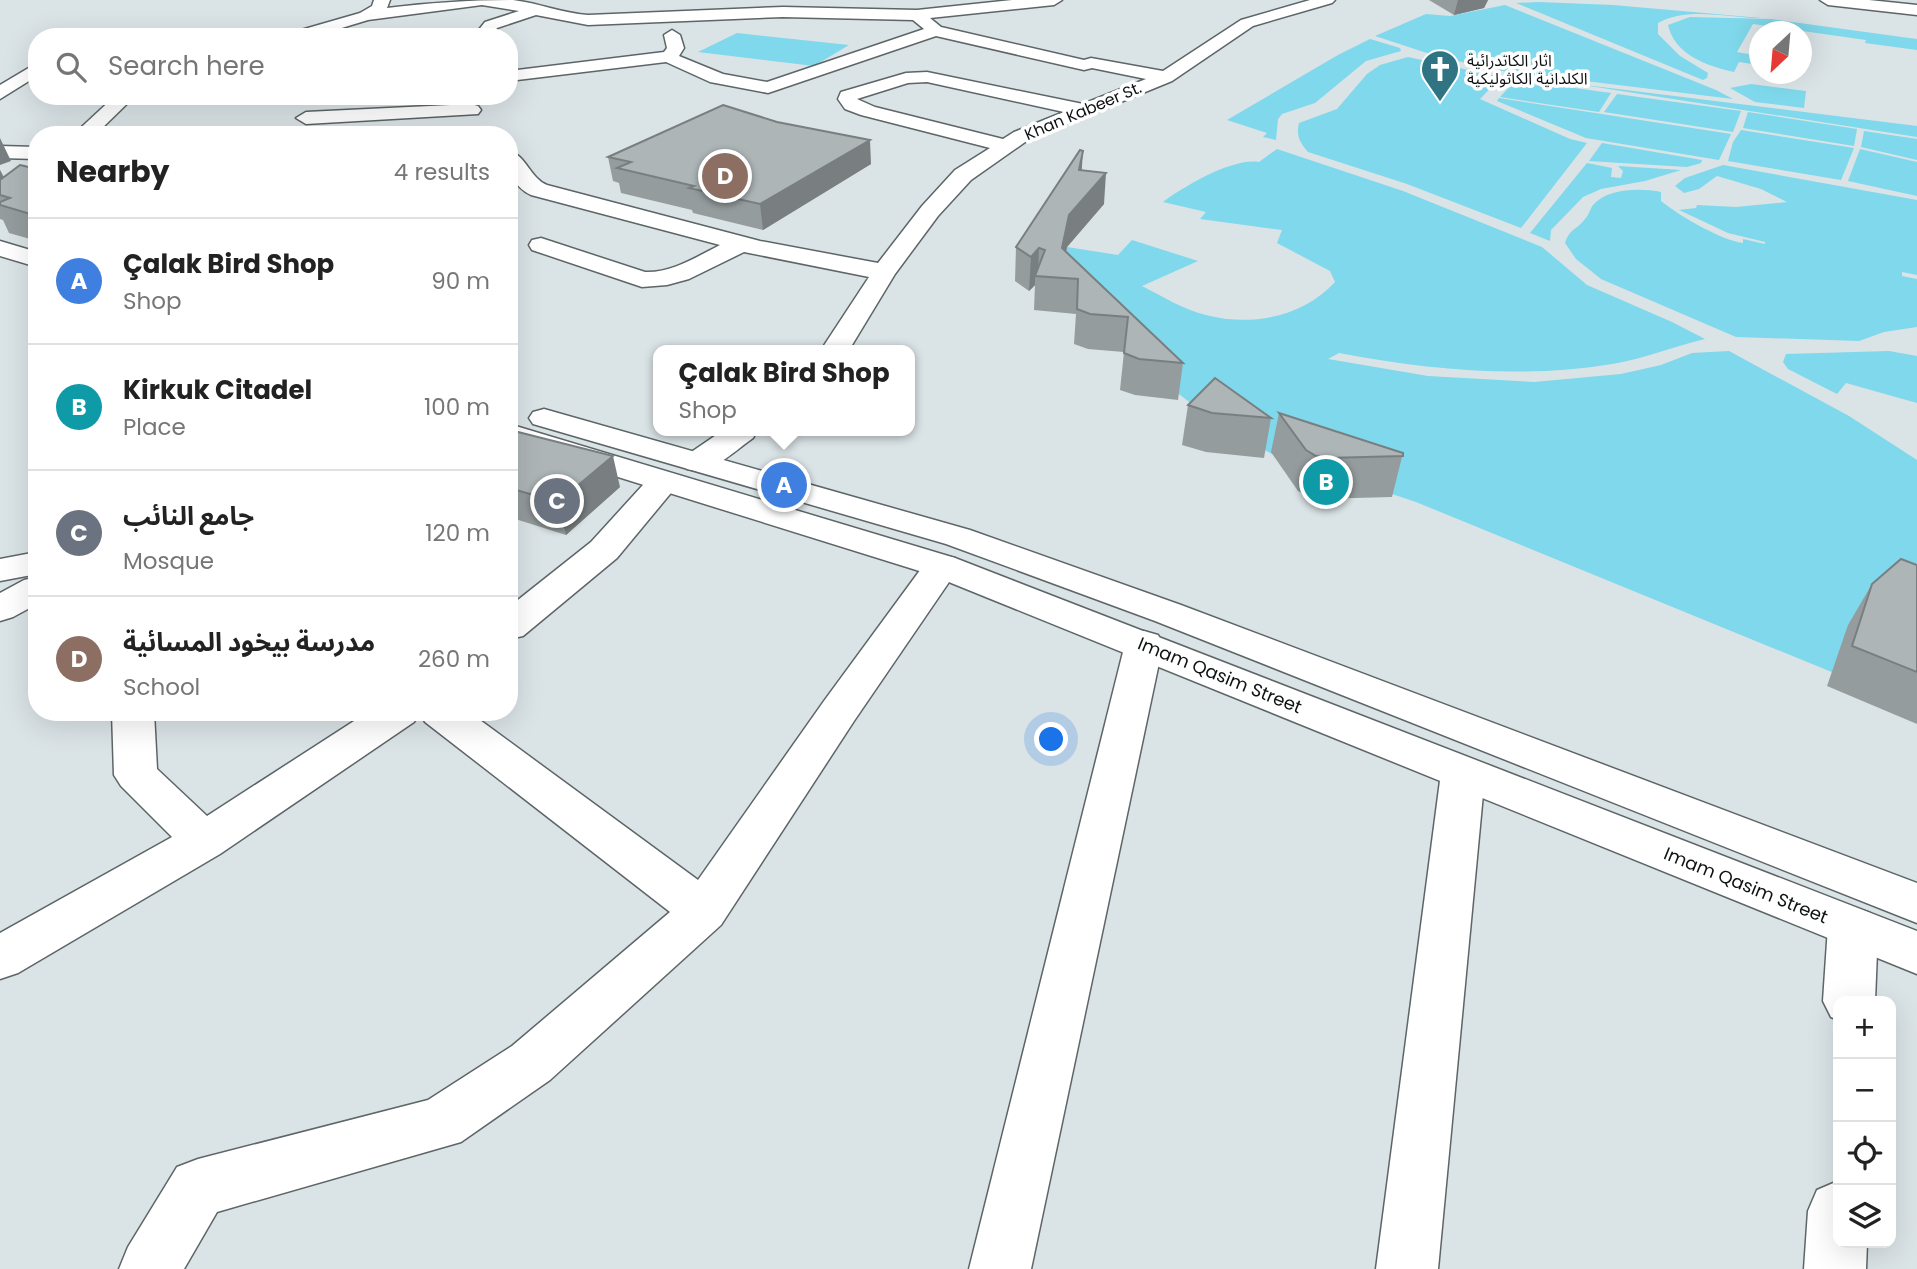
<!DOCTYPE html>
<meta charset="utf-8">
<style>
:root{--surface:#fff;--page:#f6f6f6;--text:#222;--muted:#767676;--line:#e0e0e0;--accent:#2f7483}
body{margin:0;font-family:Poppins,"Noto Sans Arabic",sans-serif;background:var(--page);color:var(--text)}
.controls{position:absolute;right:21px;bottom:21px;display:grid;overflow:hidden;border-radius:14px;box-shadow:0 7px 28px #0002}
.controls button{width:63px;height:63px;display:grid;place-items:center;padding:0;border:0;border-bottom:2px solid var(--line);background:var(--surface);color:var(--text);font:35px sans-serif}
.compass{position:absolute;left:1749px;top:21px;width:63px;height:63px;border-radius:50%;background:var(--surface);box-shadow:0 7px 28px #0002;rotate:206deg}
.you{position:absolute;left:1052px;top:740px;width:24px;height:24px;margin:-18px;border:5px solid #fff;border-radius:50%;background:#1a73e8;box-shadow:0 0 0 10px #1a73e833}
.badge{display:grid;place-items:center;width:46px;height:46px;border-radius:50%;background:var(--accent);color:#fff;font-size:23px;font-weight:700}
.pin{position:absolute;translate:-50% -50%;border:4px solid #fff;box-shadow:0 2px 7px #0006}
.popup{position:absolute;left:653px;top:345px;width:262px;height:91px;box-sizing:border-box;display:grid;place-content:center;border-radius:14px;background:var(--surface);filter:drop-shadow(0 2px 5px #0005);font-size:23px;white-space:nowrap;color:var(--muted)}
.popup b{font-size:26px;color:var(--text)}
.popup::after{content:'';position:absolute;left:50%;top:100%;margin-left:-14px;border:14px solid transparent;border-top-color:var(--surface)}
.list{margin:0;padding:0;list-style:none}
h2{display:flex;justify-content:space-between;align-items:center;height:91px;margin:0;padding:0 28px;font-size:30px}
h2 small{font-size:23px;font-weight:400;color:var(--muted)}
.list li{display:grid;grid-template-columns:46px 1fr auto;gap:21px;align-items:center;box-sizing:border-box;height:126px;padding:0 28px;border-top:2px solid var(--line)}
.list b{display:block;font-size:26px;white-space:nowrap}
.list p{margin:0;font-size:23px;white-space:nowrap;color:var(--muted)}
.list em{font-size:23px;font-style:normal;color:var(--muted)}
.icon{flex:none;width:38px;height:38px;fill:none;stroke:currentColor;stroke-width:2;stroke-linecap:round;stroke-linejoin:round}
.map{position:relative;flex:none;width:1917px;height:1269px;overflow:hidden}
.search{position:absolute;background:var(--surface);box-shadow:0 7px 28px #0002;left:28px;top:28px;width:490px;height:77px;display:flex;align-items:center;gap:18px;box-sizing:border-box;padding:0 24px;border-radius:28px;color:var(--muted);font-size:26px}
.panel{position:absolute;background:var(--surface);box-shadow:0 7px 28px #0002;left:28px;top:126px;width:490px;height:595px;border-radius:28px}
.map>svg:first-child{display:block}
.green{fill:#7fd8eb}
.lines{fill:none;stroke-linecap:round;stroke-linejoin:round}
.minor-casing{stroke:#5d6567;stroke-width:3}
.major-casing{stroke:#5d6567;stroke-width:3}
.minor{fill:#fff;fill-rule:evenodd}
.major{fill:#fff;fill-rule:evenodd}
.wall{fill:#959c9d}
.shaded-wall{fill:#797f80}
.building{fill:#adb5b7;stroke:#797f80;stroke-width:2}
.labels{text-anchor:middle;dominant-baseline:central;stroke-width:7;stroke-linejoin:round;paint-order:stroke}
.far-poi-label{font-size:16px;fill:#0f1213;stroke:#fff;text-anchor:start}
.far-street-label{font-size:16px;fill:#0f1213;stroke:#fff}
.street-label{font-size:18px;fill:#0f1213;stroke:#fff}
</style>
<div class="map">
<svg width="1917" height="1269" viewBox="0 0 1917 1269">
<rect width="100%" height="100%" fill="#dae3e6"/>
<g class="green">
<path d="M1538,2L1613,5L1761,18C1730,18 1686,6 1658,23V34L1680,56L1708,73L1707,78L1703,80L1516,3Z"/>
<polygon points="1505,5 1716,90 1733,99 1495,70 1433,55 1375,36 1426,14 1450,16"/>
<path d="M1690,17L1771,19L1909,38L1917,39V50L1865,43L1866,40L1753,24L1737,52L1759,56V65L1739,62L1734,72C1707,66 1675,55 1668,25Z"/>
<polygon points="737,33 849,45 814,66 698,52"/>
<polygon points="1370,39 1400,48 1401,51 1366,61 1315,103 1282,114 1278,119 1276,140 1263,137 1267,133 1227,120 1338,55"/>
<path d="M1408,57L1501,77L1480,99L1570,139L1587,143L1521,228L1407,184L1308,152C1300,142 1296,137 1299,123L1337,109L1367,74L1380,65Z"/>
<polygon points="1516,80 1611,93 1599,112 1500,97"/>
<polygon points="1577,84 1917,126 1917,137"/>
<polygon points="1751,84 1806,91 1804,108 1755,102 1730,88"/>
<polygon points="1617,94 1741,111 1733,132 1604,112"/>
<polygon points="1499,98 1731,134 1719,160 1586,138 1497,101"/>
<polygon points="1748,112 1857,129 1854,146 1743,128"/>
<polygon points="1741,130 1854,148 1841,180 1728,161 1733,142"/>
<polygon points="1864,131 1917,139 1917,160 1861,147"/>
<polygon points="1602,143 1702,160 1701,163 1687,167 1589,161"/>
<path d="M1277,149L1403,191L1542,247L1587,285L1672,322L1705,339C1674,346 1644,359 1612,364C1521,379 1429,370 1339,353L1328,359L1428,376L1534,382L1621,374L1661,365L1692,353L1729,351L1849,416L1917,460V707L1416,502L1272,454L1222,427L1150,372L1060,282L1067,247L1118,255L1132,240L1198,261L1142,286C1162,296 1184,310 1206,315C1251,327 1303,317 1335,282L1330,271L1277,243L1282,230L1200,219L1206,212L1163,202C1185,186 1232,158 1259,162Z"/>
<polygon points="1860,149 1917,162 1917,196 1848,181"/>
<polygon points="1587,163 1612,168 1611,177 1621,178 1623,171 1618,166 1681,170 1645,181 1601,189 1583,197 1551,230 1550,241 1530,233"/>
<path d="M1723,165L1917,200V275L1902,272V276L1917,279V327L1884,332L1859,341L1736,337L1601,279L1576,259L1565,243C1570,228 1577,230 1585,219C1589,215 1590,209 1593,205C1608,188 1641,188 1661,192V201C1681,217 1721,240 1743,243V239L1765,244V242L1728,233L1679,210L1696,208L1697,205L1736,207L1787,202L1761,189L1717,176L1699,189L1684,193L1675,186L1685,178Z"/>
<polygon points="1889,351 1917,356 1917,403 1846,383 1837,394 1788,369 1783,362 1786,354"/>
</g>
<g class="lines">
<defs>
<g id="minor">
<path d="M374,0H390L387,8C428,3 471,0 513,0C538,3 562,13 588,15L783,7L917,10L1012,0H1062L1054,5L930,18L941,27L1084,60L1091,58L1163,71L1241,20L1310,0H1335L1332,3L1253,26L1172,81L1028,140L971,180L938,216L895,274L849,350H821L869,277L744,252L689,279L667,285L642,287L532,250L529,245L532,240L541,238L645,272C672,273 696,257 720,245L531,195C512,186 509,170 509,151C526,155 530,178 547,185L760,241L878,263L922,206L955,170L990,148L861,115L845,109L838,99L841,92L906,73L927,72L1083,104L1146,79L1092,68L1084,70L936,36L768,93L710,82L666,62L509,81V71L664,52L667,48L664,35L672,30L680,35L684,48L679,56L723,74L767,82L924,29L913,20L783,17L588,25L536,15L497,28L490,37H473L485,22L519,11L482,5L368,20L312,37H285L287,34L360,13L372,6ZM927,82L1064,112L1014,132L1003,139L875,107L857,99L908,83Z"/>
<polygon points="1820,0 1869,0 1917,5 1917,15 1828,5"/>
<polygon points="37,63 37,76 0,99 0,85"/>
<polygon points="115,96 135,96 95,135 73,135"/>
<polygon points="471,104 478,106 481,110 478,114 306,124 296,118 306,112"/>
<polygon points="0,146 37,147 37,159 0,158"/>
<path d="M722,431H757L753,438C733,452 712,475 687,469L682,462L687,455Z"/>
<polygon points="664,472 676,475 680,482 617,558 523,636 509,639 509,607 591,542 652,475"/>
<polygon points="37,552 37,574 0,581 0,559"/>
<polygon points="942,555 955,558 960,566 854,721 721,925 550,1080 461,1142 217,1212 184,1269 119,1269 128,1247 177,1167 198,1159 428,1100 512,1046 670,912 425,722 420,712 414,722 220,854 18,973 0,979 0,933 172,837 121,786 114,775 112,712 154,712 157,769 207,816 368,712 469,712 698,880 824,701 929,558"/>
<polygon points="37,577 37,604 13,617 0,621 0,593 24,580"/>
<polygon points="1144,631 1158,635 1163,644 1031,1269 969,1269 1125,644 1130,635"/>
<polygon points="1463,757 1478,762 1485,773 1438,1269 1376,1269 1441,773 1448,762"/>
<polygon points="1853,907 1870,913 1878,927 1875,1001 1838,1001 1838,1020 1831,1017 1823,1001 1828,927 1836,913"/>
<polygon points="1838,1181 1838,1243 1867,1243 1866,1269 1804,1269 1808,1211 1817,1190"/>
</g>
<g id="major">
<polygon points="0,241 37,252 37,267 0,256"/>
<polygon points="544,409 970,530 1181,605 1917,883 1917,923 1155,621 946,544 533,424 529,418 533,412"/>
<polygon points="509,424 955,558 1917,931 1917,974 929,574 509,443"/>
</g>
</defs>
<use href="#minor" class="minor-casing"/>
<use href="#major" class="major-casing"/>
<use href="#minor" class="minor"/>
<use href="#major" class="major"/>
</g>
<g class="wall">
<polygon points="1429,0 1488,0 1484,8 1454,15"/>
<polygon points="608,157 871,164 763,230 693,213 692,210 621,193 619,183 613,181"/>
<polygon points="37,169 37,241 9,233 3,220 0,219 0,170 4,177"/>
<polygon points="1081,170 1104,204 1067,247 1066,252 1183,363 1178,400 1135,395 1120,390 1124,352 1088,349 1074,344 1076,314 1034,310 1035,285 1029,291 1015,281 1016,247"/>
<polygon points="1188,405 1271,418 1264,458 1206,452 1182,445"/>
<polygon points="1279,413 1403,453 1392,497 1317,499 1308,496 1298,491 1271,452"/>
<polygon points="509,433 620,487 566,535 509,517"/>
<polygon points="1917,565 1917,724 1827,686 1848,625 1872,584"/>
</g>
<g class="shaded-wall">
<polygon points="1458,0 1488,0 1484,8 1454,15"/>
<polygon points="0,138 11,161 0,165"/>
<polygon points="870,140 871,164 763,230 760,204"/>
<polygon points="1083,151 1081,181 1079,170"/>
<polygon points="0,170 7,185 0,192"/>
<polygon points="1106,173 1104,204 1067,247 1061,278 1062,248 1069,215"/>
<polygon points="1039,248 1038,276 1035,276 1035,285 1029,291 1031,257"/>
<polygon points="613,456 620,487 566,535 558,502"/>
</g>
<g class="building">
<polygon points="723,105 777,122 870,140 760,204 689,188 694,186 617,168 631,162 608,157"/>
<polygon points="1080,150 1083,151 1079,170 1106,173 1069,215 1062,248 1183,363 1139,359 1124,353 1128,317 1090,314 1077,309 1078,279 1035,276 1045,250 1039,248 1031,257 1016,247"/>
<polygon points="20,165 37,169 37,216 0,205 0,202 10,198 0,195 0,180"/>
<polygon points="1215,378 1271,418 1212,413 1188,405"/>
<polygon points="1279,413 1403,453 1403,456 1327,458 1316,456 1306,450"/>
<polygon points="518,432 613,456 558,502 509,488 509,433"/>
<polygon points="1901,559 1917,565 1917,672 1852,646 1872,584"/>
</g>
<defs>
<symbol id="church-pin" viewBox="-11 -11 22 30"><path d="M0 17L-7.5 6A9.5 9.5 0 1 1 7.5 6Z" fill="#2f7483" stroke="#fff"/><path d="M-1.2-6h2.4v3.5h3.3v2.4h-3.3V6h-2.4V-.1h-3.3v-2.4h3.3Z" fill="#fff"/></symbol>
</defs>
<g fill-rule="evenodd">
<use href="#church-pin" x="1418" y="47" width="44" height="60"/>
</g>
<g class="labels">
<g class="far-poi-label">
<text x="1467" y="60">اثار الكاتدرائية<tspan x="1467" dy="18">الكلدانية الكاثوليكية</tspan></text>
</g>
<g class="far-street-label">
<text transform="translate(1083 111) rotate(-23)">Khan Kabeer St.</text>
</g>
<g class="street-label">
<text transform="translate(1220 675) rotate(22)">Imam Qasim Street</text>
<text transform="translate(1746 885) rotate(22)">Imam Qasim Street</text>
</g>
</g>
</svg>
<div class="controls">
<button>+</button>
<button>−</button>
<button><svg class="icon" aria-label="locate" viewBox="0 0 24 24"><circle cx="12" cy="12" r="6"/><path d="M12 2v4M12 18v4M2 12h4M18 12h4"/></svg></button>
<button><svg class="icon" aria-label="layers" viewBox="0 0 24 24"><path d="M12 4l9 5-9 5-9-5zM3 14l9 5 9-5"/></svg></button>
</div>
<svg class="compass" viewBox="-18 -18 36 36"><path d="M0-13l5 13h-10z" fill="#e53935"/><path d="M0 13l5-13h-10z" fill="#767676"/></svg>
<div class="you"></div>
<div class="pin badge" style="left:784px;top:485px;background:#3f7fe0">A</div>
<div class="popup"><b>Çalak Bird Shop</b>Shop</div>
<div class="pin badge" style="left:1326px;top:482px;background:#0f9aa8">B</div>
<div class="pin badge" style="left:557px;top:501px;background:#6b7280">C</div>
<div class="pin badge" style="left:725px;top:176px;background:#8d6e63">D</div>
<div class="search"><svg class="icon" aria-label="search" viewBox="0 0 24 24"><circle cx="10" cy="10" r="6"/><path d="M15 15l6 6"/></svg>Search here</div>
<section class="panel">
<h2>Nearby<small>4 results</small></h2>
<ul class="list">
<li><span class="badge" style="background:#3f7fe0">A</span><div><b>Çalak Bird Shop</b><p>Shop</p></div><em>90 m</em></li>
<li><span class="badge" style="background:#0f9aa8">B</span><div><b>Kirkuk Citadel</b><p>Place</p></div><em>100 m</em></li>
<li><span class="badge" style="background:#6b7280">C</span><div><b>جامع النائب</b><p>Mosque</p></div><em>120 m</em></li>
<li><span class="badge" style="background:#8d6e63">D</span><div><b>مدرسة بيخود المسائية</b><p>School</p></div><em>260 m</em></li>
</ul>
</section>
</div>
